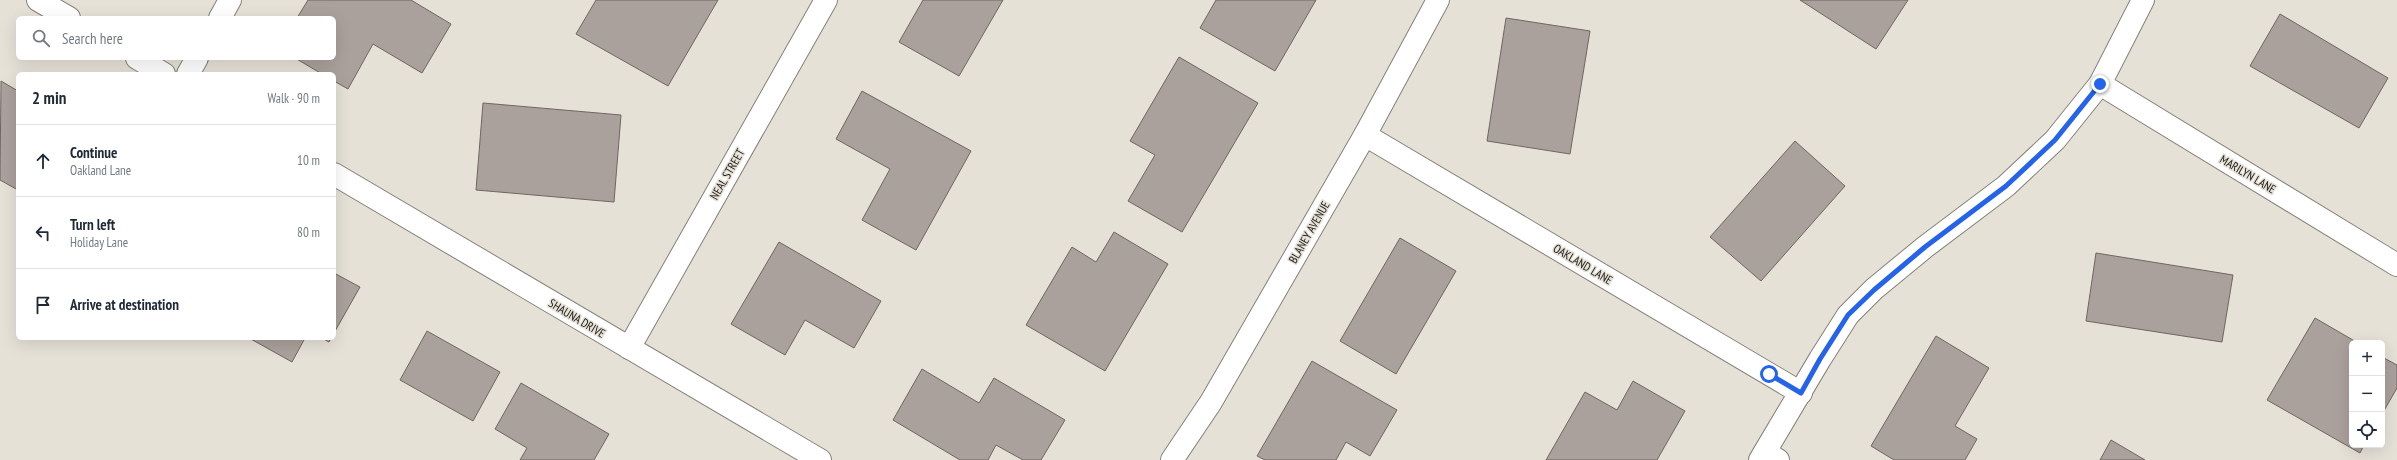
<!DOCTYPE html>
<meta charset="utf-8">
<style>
:root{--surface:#fff;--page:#f2f2f3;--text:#1f2937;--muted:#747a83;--line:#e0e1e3}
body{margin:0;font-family:"PT Sans Narrow",sans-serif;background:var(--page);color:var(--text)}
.controls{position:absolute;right:12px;bottom:12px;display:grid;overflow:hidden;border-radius:6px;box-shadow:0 4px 16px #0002}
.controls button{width:36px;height:36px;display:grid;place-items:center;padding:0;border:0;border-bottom:1px solid var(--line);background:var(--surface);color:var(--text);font:20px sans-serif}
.stop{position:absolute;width:12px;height:12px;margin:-9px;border:3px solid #2563eb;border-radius:50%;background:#fff}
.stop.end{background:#2563eb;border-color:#fff;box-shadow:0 1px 4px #0008}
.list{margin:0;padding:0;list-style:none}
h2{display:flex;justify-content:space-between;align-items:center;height:52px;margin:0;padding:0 16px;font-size:17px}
h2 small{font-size:13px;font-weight:400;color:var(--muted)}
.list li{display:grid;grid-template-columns:26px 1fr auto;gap:12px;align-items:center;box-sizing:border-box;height:72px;padding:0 16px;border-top:1px solid var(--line)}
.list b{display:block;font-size:15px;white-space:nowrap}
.list p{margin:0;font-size:13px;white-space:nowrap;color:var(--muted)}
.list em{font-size:13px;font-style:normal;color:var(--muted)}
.icon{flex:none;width:22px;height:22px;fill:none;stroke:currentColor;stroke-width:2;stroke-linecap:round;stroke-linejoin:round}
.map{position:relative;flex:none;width:2397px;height:460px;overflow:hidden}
.search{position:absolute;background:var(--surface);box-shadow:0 4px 16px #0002;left:16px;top:16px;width:320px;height:44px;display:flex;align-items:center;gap:10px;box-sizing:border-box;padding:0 14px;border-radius:6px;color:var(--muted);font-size:15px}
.panel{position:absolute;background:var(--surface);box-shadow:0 4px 16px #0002;left:16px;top:72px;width:320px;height:268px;border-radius:6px}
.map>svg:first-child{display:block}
.building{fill:#aaa09c;stroke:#6f6662}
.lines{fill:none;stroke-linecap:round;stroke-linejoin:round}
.street-casing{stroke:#86827a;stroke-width:24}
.secondary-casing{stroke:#86827a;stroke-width:24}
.street{stroke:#fff;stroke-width:22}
.secondary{stroke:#fff;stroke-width:22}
.route{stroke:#2563eb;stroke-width:5}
.labels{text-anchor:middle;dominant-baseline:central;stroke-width:3;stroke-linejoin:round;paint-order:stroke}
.street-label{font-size:12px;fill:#1c1a17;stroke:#e5e1d7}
</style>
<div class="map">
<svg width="2397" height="460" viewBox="0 0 2397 460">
<rect width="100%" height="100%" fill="#e5e1d7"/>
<g class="building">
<polygon points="308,0 411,0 451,24 422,73 373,44 348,89 334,81 334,74 322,74 295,58 334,58 334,18 297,18"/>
<polygon points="596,0 718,0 668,86 576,34"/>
<polygon points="923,0 1003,0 959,76 899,42"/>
<polygon points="1216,0 1316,0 1275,71 1200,28"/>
<polygon points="1800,0 1908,0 1876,49"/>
<polygon points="2280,14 2388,78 2359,128 2250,66"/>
<polygon points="1506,18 1590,31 1570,154 1487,141"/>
<polygon points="1179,57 1258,103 1182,232 1128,201 1155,155 1130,141"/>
<polygon points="1,81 18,91 18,190 0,180"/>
<polygon points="862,91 971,151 916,250 862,220 890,169 836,139"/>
<polygon points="483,103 621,115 614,202 476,190"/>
<polygon points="1795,141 1845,186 1761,281 1710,237"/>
<polygon points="1114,232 1168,264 1105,371 1026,325 1072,247 1096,262"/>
<polygon points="1400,238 1456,271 1396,374 1340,341"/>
<polygon points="779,242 881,301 854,348 805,320 785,355 731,324"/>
<polygon points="2096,253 2233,275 2222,342 2086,321"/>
<polygon points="334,273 360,287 334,333"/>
<polygon points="2315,318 2358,343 2352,343 2352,445 2364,445 2360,453 2267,400"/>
<polygon points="427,331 500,372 473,421 400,380"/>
<polygon points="1936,336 1989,368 1955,426 1977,439 1965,460 1894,460 1871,446"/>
<polygon points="249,338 305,338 292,362"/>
<polygon points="322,338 331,338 329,342"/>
<polygon points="2382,357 2397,365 2397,388 2382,414"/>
<polygon points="1312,361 1397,410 1370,456 1346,442 1336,460 1265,460 1257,456"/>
<polygon points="922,369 979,403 994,378 1065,420 1041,460 1023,460 996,445 988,460 960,460 893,420"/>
<polygon points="1633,381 1685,411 1657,460 1546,460 1585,392 1617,410"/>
<polygon points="521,383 609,434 594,460 520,460 527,448 495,429"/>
<polygon points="2111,440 2145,460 2100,460"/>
</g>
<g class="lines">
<defs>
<g id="street">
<polyline points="38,0 69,18"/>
<polyline points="220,18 230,0"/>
<polyline points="137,58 164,74"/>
<polyline points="188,74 197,58"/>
<polyline points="2100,84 2397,265"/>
<polyline points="1365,135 1801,393"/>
<polyline points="334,174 820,460"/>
<polyline points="629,348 826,0"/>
<polyline points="1765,452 1778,460"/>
<polyline points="1172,460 1211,402 1365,135 1438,0"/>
</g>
<polyline id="secondary" points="1760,460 1820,359 1848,315 1874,289 1925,247 2006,186 2055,140 2100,84 2143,0"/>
</defs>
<use href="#street" class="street-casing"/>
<use href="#secondary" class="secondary-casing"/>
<use href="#street" class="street"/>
<use href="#secondary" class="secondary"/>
</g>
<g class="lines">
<polyline class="route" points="1769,374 1801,393 1820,359 1848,315 1874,290 1925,247 2006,186 2055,140 2100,84"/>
</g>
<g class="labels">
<g class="street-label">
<text transform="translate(727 174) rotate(-60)">NEAL STREET</text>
<text transform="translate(2248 174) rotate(31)">MARILYN LANE</text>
<text transform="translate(1309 232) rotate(-60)">BLANEY AVENUE</text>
<text transform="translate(1583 264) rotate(31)">OAKLAND LANE</text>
<text transform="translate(577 318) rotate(31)">SHAUNA DRIVE</text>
</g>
</g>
</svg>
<div class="controls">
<button>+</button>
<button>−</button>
<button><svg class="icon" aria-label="locate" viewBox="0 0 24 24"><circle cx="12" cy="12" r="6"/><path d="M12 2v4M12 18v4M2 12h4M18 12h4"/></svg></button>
</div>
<div class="stop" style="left:1769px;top:374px"></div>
<div class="stop end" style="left:2100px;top:84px"></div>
<div class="search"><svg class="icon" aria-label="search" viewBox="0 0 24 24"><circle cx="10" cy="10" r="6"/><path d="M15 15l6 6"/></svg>Search here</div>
<section class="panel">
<h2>2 min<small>Walk · 90 m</small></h2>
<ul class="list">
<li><svg class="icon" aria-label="ahead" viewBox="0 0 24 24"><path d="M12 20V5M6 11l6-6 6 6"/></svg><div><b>Continue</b><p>Oakland Lane</p></div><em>10 m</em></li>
<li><svg class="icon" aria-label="left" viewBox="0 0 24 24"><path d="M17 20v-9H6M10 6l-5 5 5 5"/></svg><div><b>Turn left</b><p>Holiday Lane</p></div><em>80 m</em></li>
<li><svg class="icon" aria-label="arrive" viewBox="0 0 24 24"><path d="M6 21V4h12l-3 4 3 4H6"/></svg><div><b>Arrive at destination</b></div></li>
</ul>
</section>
</div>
